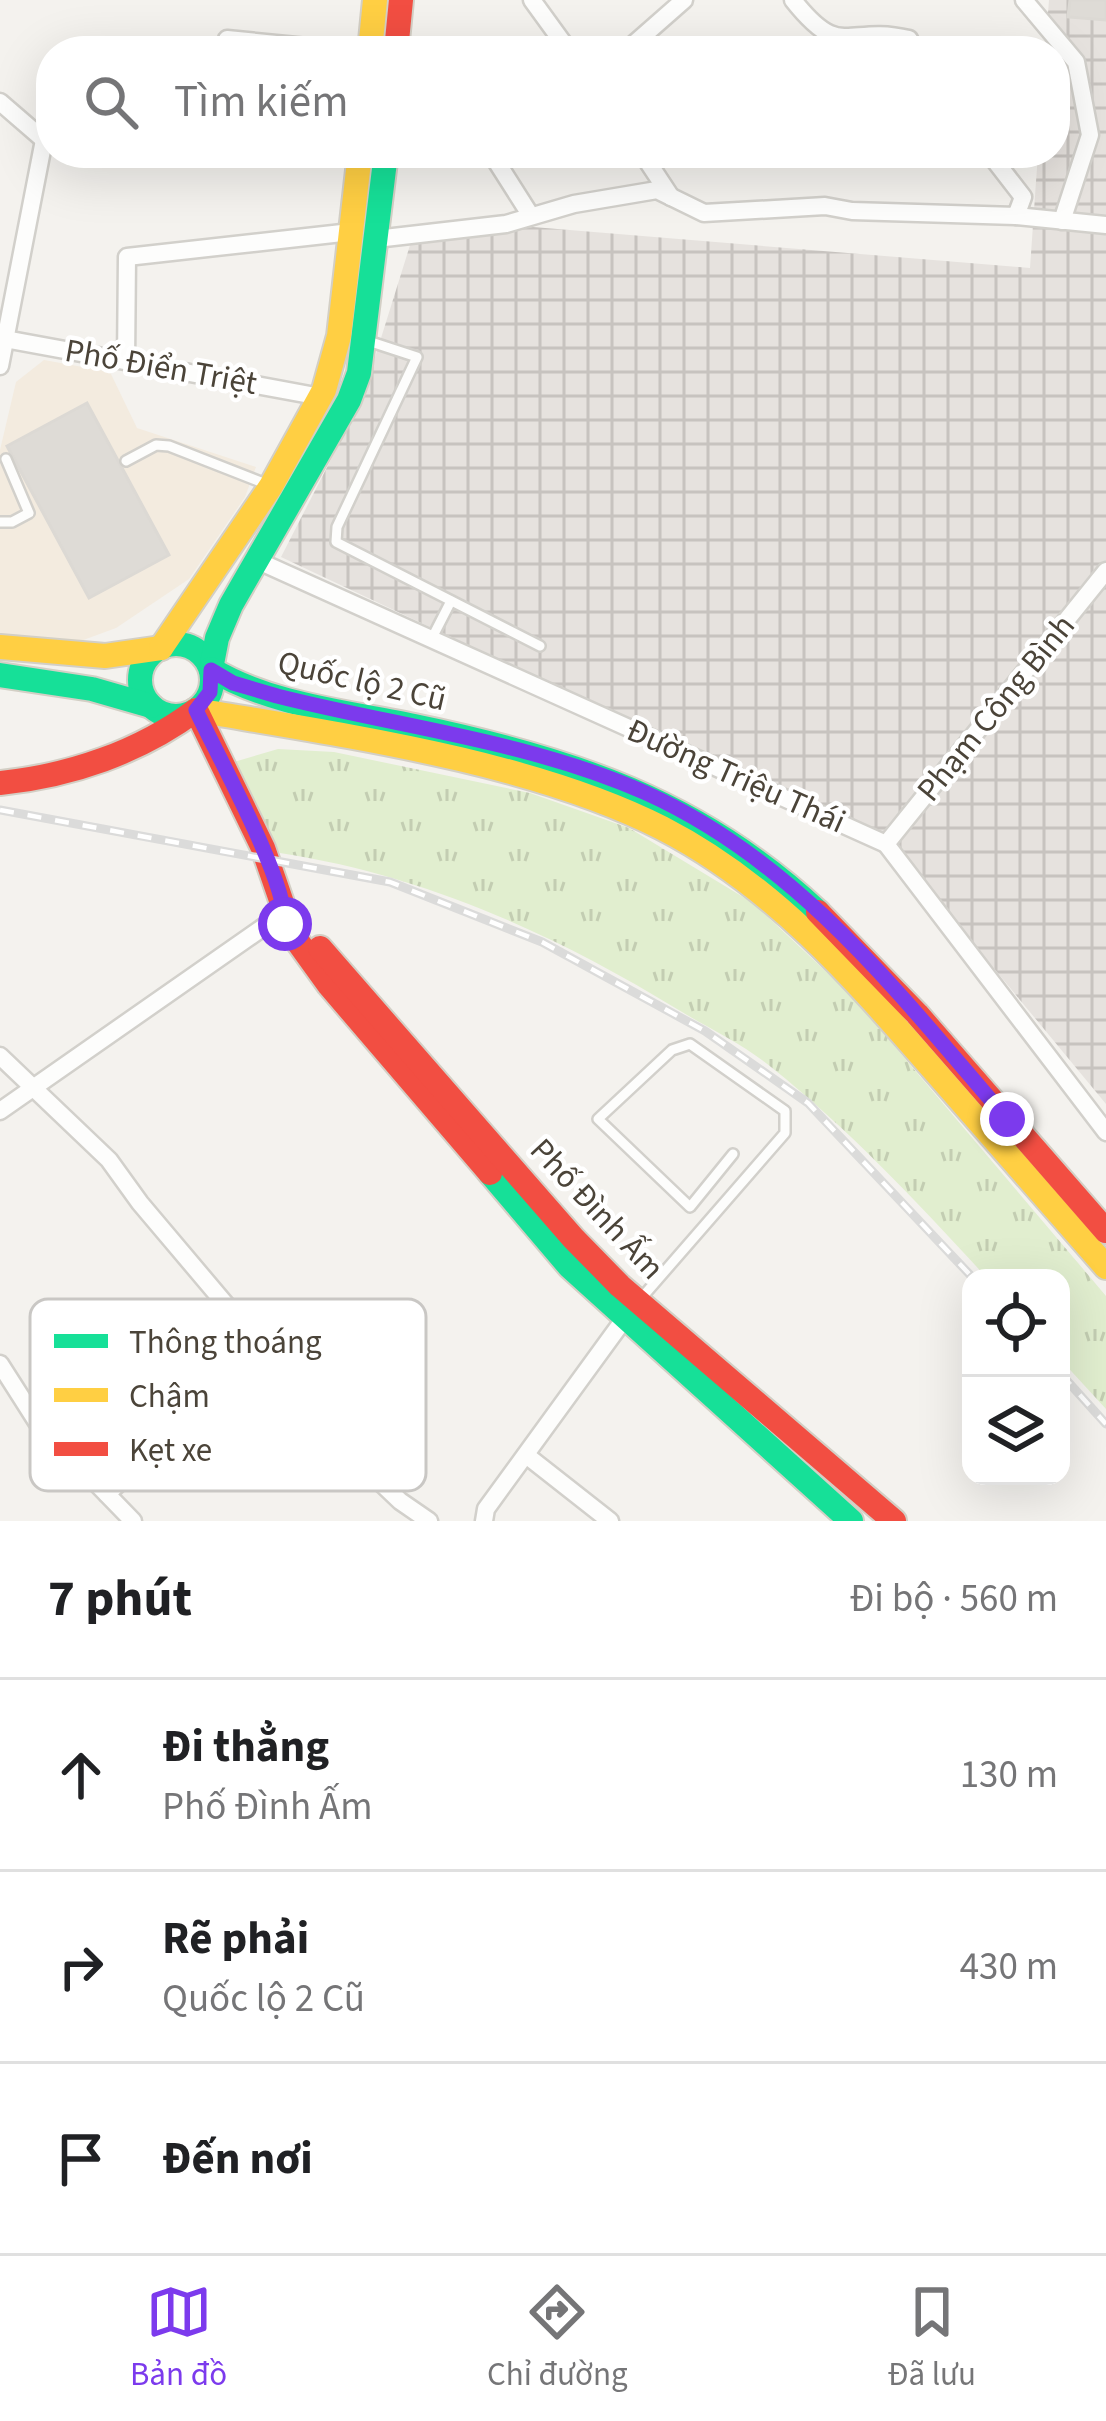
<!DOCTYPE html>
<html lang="vi">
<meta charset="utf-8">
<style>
:root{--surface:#fff;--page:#f6f6f6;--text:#202124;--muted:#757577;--line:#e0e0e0;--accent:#7c3aed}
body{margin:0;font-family:"Source Sans 3",sans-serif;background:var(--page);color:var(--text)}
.controls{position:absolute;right:36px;bottom:36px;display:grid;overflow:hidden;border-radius:24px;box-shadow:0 12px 48px #0002}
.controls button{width:108px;height:108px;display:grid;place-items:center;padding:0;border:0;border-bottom:3px solid var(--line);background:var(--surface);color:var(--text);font:60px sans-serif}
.stop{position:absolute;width:36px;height:36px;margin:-27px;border:9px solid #7c3aed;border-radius:50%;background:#fff}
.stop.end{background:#7c3aed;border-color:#fff;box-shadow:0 3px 12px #0008}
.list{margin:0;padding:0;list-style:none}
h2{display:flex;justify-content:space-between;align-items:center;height:156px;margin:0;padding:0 48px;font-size:51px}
h2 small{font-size:39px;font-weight:400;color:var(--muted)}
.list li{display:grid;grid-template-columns:78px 1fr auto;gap:36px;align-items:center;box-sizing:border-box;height:192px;padding:0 48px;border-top:3px solid var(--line)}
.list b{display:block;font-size:45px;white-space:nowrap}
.list p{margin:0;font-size:39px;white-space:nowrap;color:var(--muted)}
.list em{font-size:39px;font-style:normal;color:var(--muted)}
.icon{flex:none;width:66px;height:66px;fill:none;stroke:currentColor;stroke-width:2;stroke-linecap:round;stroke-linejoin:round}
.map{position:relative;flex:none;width:1106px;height:1521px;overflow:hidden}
.search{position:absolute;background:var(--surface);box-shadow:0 12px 48px #0002;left:36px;right:36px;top:36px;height:132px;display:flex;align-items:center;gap:30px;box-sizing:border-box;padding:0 42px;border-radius:48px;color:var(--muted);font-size:45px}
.sheet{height:732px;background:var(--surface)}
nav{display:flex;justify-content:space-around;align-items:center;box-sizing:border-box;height:168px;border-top:3px solid var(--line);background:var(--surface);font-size:33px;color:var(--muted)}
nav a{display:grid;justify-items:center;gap:6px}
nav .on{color:var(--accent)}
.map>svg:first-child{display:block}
.commercial{fill:#f3ebdf}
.industrial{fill:url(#industrial-grid)}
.park{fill:url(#park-tufts)}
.building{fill:#dedbd6;stroke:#dcd9d4;stroke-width:3}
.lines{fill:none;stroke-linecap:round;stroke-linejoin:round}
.lane-casing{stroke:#d2d0cb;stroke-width:14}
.street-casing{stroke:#d2d0cb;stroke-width:21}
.fast-casing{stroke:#d3cfc5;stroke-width:28}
.slow-casing{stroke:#d3cfc5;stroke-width:28}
.jam-casing{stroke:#d3cfc5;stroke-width:28}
.lane{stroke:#fdfdfc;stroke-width:9}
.street{stroke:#fdfdfc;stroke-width:16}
.fast{stroke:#16e098;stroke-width:24}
.slow{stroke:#ffcf43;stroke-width:24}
.jam{stroke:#f24e42;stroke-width:24}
.rail-casing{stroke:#dbdbda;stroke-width:9}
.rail{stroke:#fff;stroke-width:4.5;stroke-dasharray:14;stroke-linecap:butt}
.route{stroke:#7c3aed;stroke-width:15}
.labels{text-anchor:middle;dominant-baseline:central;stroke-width:9;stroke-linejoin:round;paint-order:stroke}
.street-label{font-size:33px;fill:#4b4439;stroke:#fff}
.key{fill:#fff;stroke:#c9c7c4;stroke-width:3}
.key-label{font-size:33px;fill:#4b4439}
</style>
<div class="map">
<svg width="1106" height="1521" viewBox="0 0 1106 1521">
<defs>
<pattern id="industrial-grid" width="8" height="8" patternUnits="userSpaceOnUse" patternTransform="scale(3)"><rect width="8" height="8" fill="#e6e2de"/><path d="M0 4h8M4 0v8" fill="none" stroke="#c7c3bf"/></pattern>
<pattern id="park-tufts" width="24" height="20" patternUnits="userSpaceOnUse" patternTransform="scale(3)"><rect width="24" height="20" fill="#e1eecf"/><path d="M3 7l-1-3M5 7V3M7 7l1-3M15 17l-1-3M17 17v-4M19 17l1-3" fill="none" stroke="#c3cdb2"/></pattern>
</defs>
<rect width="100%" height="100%" fill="#f4f2ee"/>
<polygon class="commercial" points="44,360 110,372 137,428 256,467 245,497 189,579 116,628 78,642 0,636 0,450 16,382"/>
<polygon class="industrial" points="1049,0 1106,0 1106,1104 891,844 281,557 362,399 411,242 533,227 1030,268 1038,153 1055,153 1055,51 1045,51"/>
<path class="park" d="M278,749L334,752L530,793L629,828L753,903L852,996L1106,1296V1409L1061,1360V1278H987C918,1203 850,1130 771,1067C743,1044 708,1028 677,1009C554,934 424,875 280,853L234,762Z"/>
<g class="building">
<polygon points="1070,0 1106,0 1106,20 1068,17"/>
<polygon points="87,403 169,555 89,598 7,446"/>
</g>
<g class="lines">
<defs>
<g id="lane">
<polyline points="365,340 417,357 337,527 336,542 540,646"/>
<polyline points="126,461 156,445 169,446 266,484"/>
<polyline points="0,522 12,522 29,513 6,459"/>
<polyline points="432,638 451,601"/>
<polyline points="638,1302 785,1133 785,1111 690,1044 672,1050 598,1119 690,1207 733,1154"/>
</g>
<g id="street">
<polyline points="532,0 569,51"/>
<path d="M793,0C842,62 846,24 909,39L915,51"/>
<polyline points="1024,0 1076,62 1090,135 1062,221"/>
<polyline points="225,51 227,39 348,51"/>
<polyline points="626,51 684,0"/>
<polyline points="0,102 44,140 51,140"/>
<polyline points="491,153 531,216"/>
<polyline points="642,153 671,197"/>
<polyline points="1016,216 1106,225"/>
<polyline points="376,239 506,224 574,204 657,190 704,213 825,206 852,211 1016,216 1023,197 989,153"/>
<polyline points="0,338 321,397"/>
<polyline points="126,361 127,257 351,232"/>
<polyline points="0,366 44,140"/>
<polyline points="256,560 886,844 1106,1132"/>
<polyline points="886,844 1106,571"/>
<polyline points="0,1056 109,1160 140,1203 358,1461 400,1501 429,1521"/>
<polyline points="0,1111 285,912"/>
<polyline points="0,1364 37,1422 133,1521"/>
<polyline points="526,1455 610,1521"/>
<polyline points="107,1494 174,1431 197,1403"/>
<polyline points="484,1521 486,1509 625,1318"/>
</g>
<g id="fast">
<circle cx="176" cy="680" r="36"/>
<polyline points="211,669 217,638 231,605 349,400 359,373 386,153"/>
<path d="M211,669C270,705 347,712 414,726C569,758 700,801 818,912"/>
<polyline points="0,675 92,689 151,706"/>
<polyline points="490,1173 569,1266 851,1521"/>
</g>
<g id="slow">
<polyline points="370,51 375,0"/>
<polyline points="0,647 105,656 161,648"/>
<polyline points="161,648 271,486 324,390 339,336 360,153"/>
<path d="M196,710C342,735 530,761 662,828C773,885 852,976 932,1068C990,1135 1048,1201 1106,1267"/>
</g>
<g id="jam">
<polyline points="396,51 401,0"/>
<path d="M0,783C70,776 140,752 196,710L263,848L282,903L285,924L329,985L490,1173"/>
<polyline points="818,912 917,1014 1106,1231"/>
<polyline points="320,948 573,1238 620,1286 894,1521"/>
</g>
</defs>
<use href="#lane" class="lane-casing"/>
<use href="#street" class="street-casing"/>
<use href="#fast" class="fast-casing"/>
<use href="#slow" class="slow-casing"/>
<use href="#jam" class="jam-casing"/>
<use href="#lane" class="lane"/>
<use href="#street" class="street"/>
<use href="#fast" class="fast"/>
<use href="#slow" class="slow"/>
<use href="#jam" class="jam"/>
<defs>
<g id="rail">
<polyline points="0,810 390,882 542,942 705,1031 808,1103 973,1278"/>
<polyline points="1061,1374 1106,1424"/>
</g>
</defs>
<use href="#rail" class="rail-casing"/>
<use href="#rail" class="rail"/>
</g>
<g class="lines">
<path class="route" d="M285,924C286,878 218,757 196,710L210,692L211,670L233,683L277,696C399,727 529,741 646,793C799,862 900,995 1007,1119"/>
</g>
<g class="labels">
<g class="street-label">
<text transform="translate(161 367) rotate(10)">Phố Điển Triệt</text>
<text transform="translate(362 681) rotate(13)">Quốc lộ 2 Cũ</text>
<text transform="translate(996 708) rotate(-51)">Phạm Công Bình</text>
<text transform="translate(736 776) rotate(24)">Đường Triệu Thái</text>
<text transform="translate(597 1209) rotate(47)">Phố Đình Ấm</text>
</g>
</g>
<rect x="30" y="1299" width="396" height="192" rx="18" class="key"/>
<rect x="54" y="1334" width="54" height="14" fill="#16e098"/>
<rect x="54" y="1388" width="54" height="14" fill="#ffcf43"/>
<rect x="54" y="1442" width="54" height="14" fill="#f24e42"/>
<g class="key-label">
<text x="129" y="1353">Thông thoáng</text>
<text x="129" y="1407">Chậm</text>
<text x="129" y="1461">Kẹt xe</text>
</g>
</svg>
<div class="controls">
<button><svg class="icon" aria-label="locate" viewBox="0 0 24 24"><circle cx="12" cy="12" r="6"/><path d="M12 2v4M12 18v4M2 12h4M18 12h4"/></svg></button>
<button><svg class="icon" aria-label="layers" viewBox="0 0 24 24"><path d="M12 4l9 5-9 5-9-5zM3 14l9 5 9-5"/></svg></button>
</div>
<div class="stop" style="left:285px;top:924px"></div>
<div class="stop end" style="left:1007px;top:1119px"></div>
<div class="search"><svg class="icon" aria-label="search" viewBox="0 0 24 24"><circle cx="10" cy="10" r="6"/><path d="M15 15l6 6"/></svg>Tìm kiếm</div>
</div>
<section class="sheet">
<h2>7 phút<small>Đi bộ · 560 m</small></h2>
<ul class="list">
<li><svg class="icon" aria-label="ahead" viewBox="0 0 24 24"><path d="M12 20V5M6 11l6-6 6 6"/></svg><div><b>Đi thẳng</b><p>Phố Đình Ấm</p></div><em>130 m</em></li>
<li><svg class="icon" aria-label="right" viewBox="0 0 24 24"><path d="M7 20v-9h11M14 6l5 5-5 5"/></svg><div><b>Rẽ phải</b><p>Quốc lộ 2 Cũ</p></div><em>430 m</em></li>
<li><svg class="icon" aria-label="arrive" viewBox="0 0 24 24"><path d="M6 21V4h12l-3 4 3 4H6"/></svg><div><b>Đến nơi</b></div></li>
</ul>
</section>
<nav>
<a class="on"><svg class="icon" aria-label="map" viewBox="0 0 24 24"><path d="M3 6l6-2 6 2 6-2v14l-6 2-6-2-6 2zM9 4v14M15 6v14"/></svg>Bản đồ</a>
<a><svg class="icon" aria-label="directions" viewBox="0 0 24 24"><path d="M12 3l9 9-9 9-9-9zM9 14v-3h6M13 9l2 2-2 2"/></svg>Chỉ đường</a>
<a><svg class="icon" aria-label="saved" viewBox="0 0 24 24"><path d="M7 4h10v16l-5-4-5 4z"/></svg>Đã lưu</a>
</nav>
